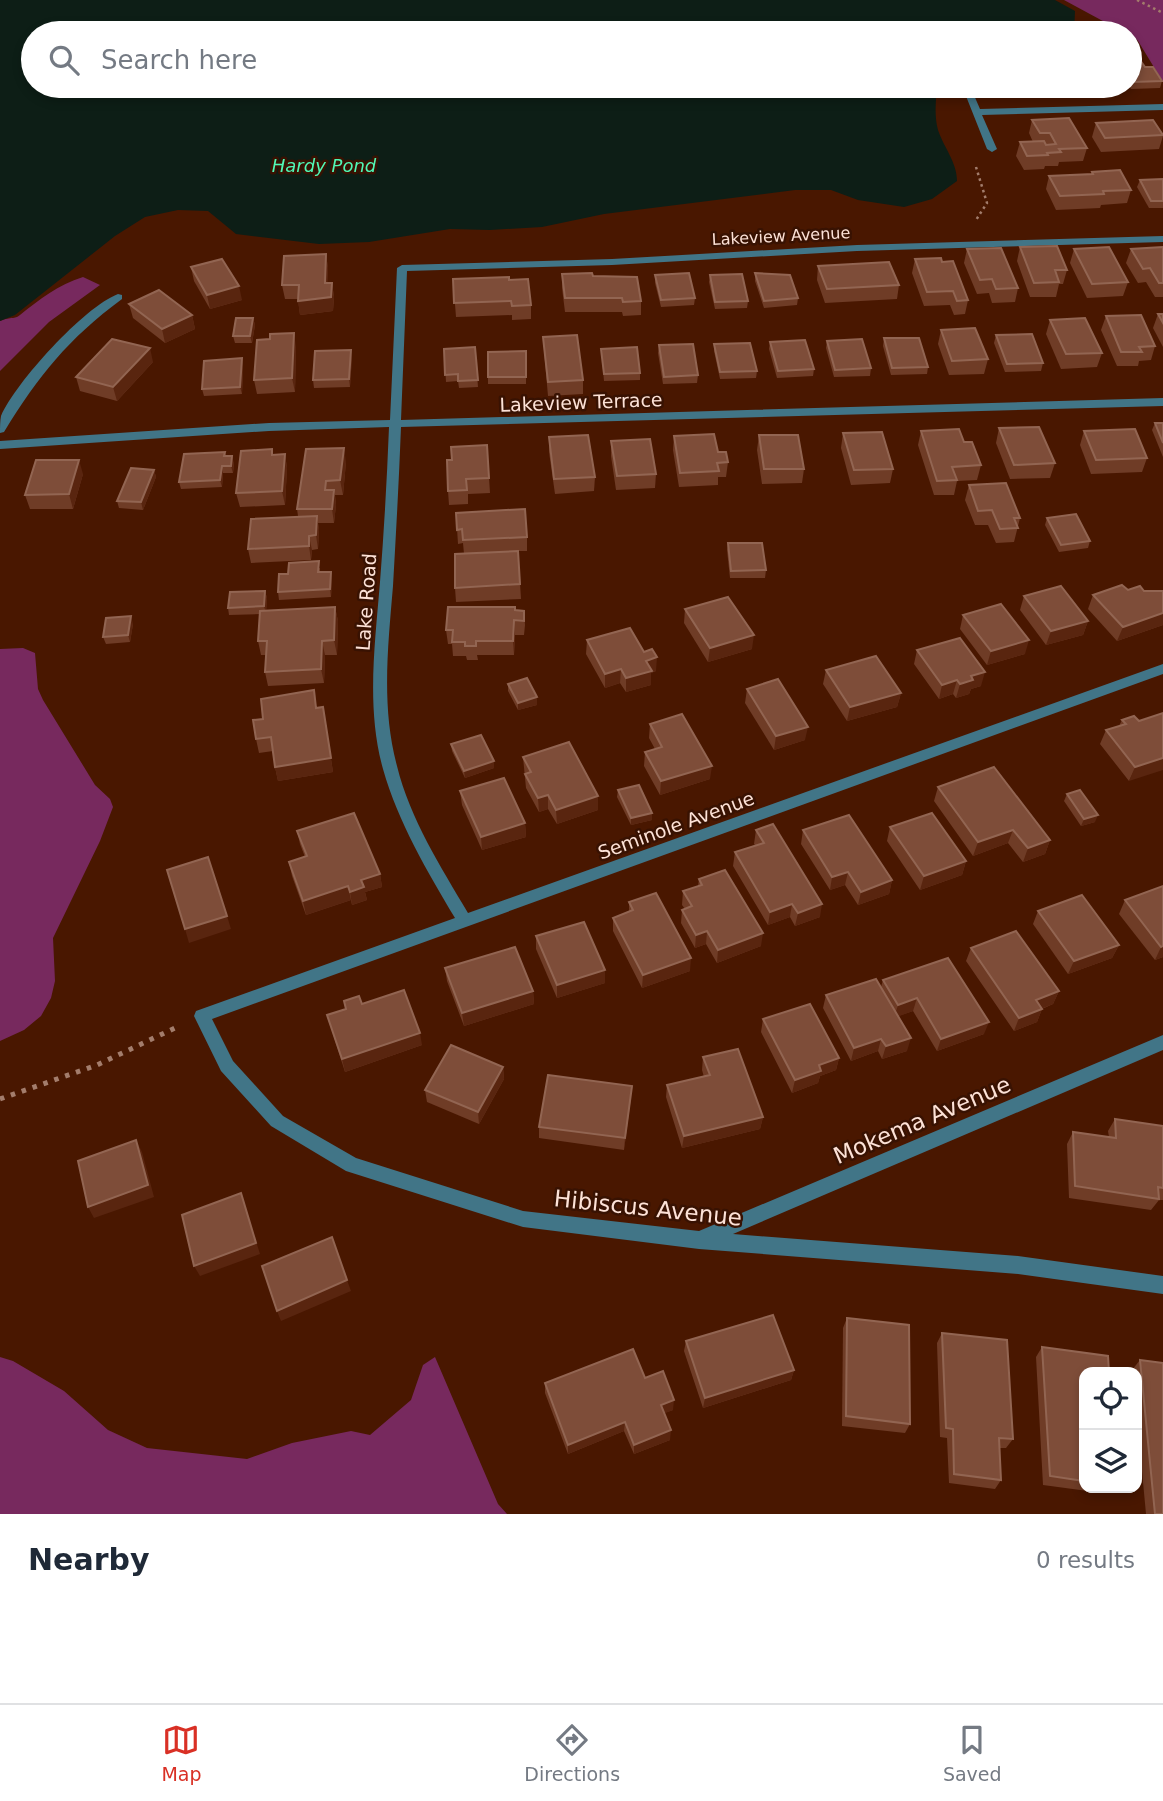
<!DOCTYPE html>
<style>
:root{--surface:#fff;--page:#f6f6f7;--text:#1f2937;--muted:#747a83;--line:#e0e1e3;--accent:#d93025}
body{margin:0;font-family:"DejaVu Sans",sans-serif;background:var(--page);color:var(--text)}
.controls{position:absolute;right:21px;bottom:21px;display:grid;overflow:hidden;border-radius:14px;box-shadow:0 4px 10px #0003}
.controls button{width:63px;height:63px;display:grid;place-items:center;padding:0;border:0;border-bottom:2px solid var(--line);background:var(--surface);color:var(--text);font:35px sans-serif}
.list{margin:0;padding:0;list-style:none}
h2{display:flex;justify-content:space-between;align-items:center;height:91px;margin:0;padding:0 28px;font-size:30px}
h2 small{font-size:23px;font-weight:400;color:var(--muted)}
.icon{flex:none;width:38px;height:38px;fill:none;stroke:currentColor;stroke-width:2;stroke-linecap:round;stroke-linejoin:round}
.map{position:relative;flex:none;width:1163px;height:1514px;overflow:hidden}
.search{position:absolute;background:var(--surface);box-shadow:0 4px 10px #0003;left:21px;right:21px;top:21px;height:77px;display:flex;align-items:center;gap:18px;box-sizing:border-box;padding:0 24px;border-radius:38px;color:var(--muted);font-size:26px}
.sheet{height:189px;background:var(--surface)}
nav{display:flex;justify-content:space-around;align-items:center;box-sizing:border-box;height:98px;border-top:2px solid var(--line);background:var(--surface);font-size:19px;color:var(--muted)}
nav a{display:grid;justify-items:center;gap:4px}
nav .on{color:var(--accent)}
.map>svg:first-child{display:block}
.green{fill:#77295e}
.water{fill:#0d1e16}
.lines{fill:none;stroke-linecap:round;stroke-linejoin:round}
.path-far1{stroke:#a37d6c;stroke-width:2.5;stroke-dasharray:2.5 3.5;stroke-linecap:butt}
.path{stroke:#a37d6c;stroke-width:5;stroke-dasharray:4.5 7;stroke-linecap:butt}
.minor{fill:#417587;fill-rule:evenodd}
.wall{fill:#6f3c26}
.shaded-wall{fill:#59250f}
.building{fill:#7e4d39;stroke:#926552;stroke-width:2}
.labels{text-anchor:middle;dominant-baseline:central;stroke-width:5;stroke-linejoin:round;paint-order:stroke}
.far-street-label{font-size:16px;fill:#fde2d7;stroke:#381202}
.far-water-label{font-size:18px;font-style:italic;fill:#50f8b6;stroke:#381202}
.street-label{font-size:19px;fill:#fde2d7;stroke:#381202}
.near-street-label{font-size:23px;fill:#fde2d7;stroke:#381202}
</style>
<div class="map">
<svg width="1163" height="1514" viewBox="0 0 1163 1514">
<rect width="100%" height="100%" fill="#491700"/>
<g class="green">
<polygon points="1064,0 1163,0 1163,82 1138,41 1130,33 1125,33"/>
<path d="M83,277L100,285L49,322L0,371V321C12,316 14,320 20,315C40,299 58,285 83,277Z"/>
<polygon points="23,648 35,653 38,689 43,700 95,785 110,799 113,807 100,841 53,938 55,981 51,998 41,1016 24,1030 0,1041 0,649"/>
<polygon points="0,1357 13,1361 64,1391 108,1430 147,1448 247,1459 292,1443 351,1431 370,1435 411,1400 423,1365 435,1357 498,1504 507,1514 0,1514"/>
</g>
<path class="water" d="M0,0H1055L1075,11L1074,33H33V86H937C936,100 934,116 938,130C944,148 957,162 957,181L932,199L904,207L858,200L831,190H795L604,214L542,227L490,230L450,229L369,242L319,244L236,234L208,211L178,210L145,217L115,236L15,315L0,321Z"/>
<g class="lines">
<g class="path-far1">
<polyline points="1137,0 1163,13"/>
<polyline points="976,167 987,203 976,220"/>
</g>
<polyline class="path" points="0,1099 97,1065 177,1027"/>
<g class="minor">
<polygon points="962,86 970,86 980,109 1163,104 1163,110 982,115 997,149 992,152 987,149"/>
<path d="M1163,236V242L857,251L612,265L407,271L401,420L1163,398V406L401,427C399,480 396,533 393,586C388,646 381,707 397,766C410,819 441,867 468,913L1163,664V674L212,1019L233,1061L283,1116L356,1158L523,1211L699,1231L1163,1035V1050L733,1234L1018,1256L1163,1276V1294L1018,1274L699,1249L523,1227L346,1171L271,1126L221,1071L194,1016L196,1011L455,918C427,871 398,822 383,769C366,708 375,644 380,582C384,531 387,479 389,427L269,431L0,449V441L269,423L390,420L397,268L402,265L612,259L857,245Z"/>
<path d="M118,294L122,295V299C68,339 39,375 4,432L0,433C0,427 0,421 1,416C16,382 84,307 118,294Z"/>
</g>
</g>
<g class="wall">
<polygon points="1130,60 1145,67 1162,81 1160,88 1131,89 1129,86"/>
<polygon points="1040,86 1092,86 1041,88"/>
<polygon points="1032,120 1087,148 1083,161 1059,162 1058,166 1045,166 1044,169 1024,170 1016,156 1020,142 1033,142 1029,133"/>
<polygon points="1096,123 1163,135 1163,136 1159,149 1101,152 1092,137"/>
<polygon points="1092,172 1131,190 1127,203 1101,205 1100,208 1056,210 1046,189 1049,176 1091,174"/>
<polygon points="1163,179 1163,208 1149,208 1137,187 1140,180"/>
<polygon points="1020,247 1067,270 1063,284 1059,284 1056,297 1030,297 1017,261"/>
<polygon points="1163,247 1163,297 1155,297 1146,282 1138,283 1126,263 1131,249"/>
<polygon points="967,249 1018,288 1015,302 992,303 989,293 977,294 964,263"/>
<polygon points="1074,249 1128,282 1123,296 1087,298 1070,263"/>
<polygon points="326,254 328,268 327,283 332,283 334,297 333,311 300,315 298,299 285,299 282,285"/>
<polygon points="915,259 942,262 968,300 965,314 954,315 950,305 924,306 912,273"/>
<polygon points="818,266 899,285 897,299 825,303 817,280"/>
<polygon points="191,267 242,300 210,309 194,281"/>
<polygon points="755,273 798,298 797,305 764,308 755,281"/>
<polygon points="562,274 593,276 641,301 641,315 623,316 622,312 565,312 562,288"/>
<polygon points="655,275 695,298 694,305 661,307 655,283"/>
<polygon points="710,275 748,301 747,308 715,309 709,282"/>
<polygon points="453,279 509,280 531,305 531,319 512,320 512,315 456,317"/>
<polygon points="129,304 192,315 195,329 165,343 133,318"/>
<polygon points="1158,314 1163,314 1163,347 1153,328"/>
<polygon points="1106,316 1155,346 1151,360 1139,361 1138,366 1117,366 1101,330"/>
<polygon points="253,318 255,325 252,343 235,343 233,336"/>
<polygon points="1050,320 1102,353 1097,367 1061,369 1046,334"/>
<polygon points="941,330 988,359 984,374 949,375 938,344"/>
<polygon points="996,335 1043,363 1041,371 1005,372 994,343"/>
<polygon points="543,337 583,380 583,394 548,396 544,351"/>
<polygon points="884,338 928,367 927,374 891,375 883,346"/>
<polygon points="827,341 871,368 870,376 834,377 826,348"/>
<polygon points="770,342 814,369 813,376 777,378 769,349"/>
<polygon points="714,344 757,371 756,378 720,379 714,351"/>
<polygon points="659,345 698,375 697,383 663,384 658,353"/>
<polygon points="296,347 295,392 257,394 254,380"/>
<polygon points="475,347 478,387 459,388 458,381 446,382 444,349"/>
<polygon points="601,349 640,373 640,380 604,381"/>
<polygon points="526,351 526,384 488,384 488,377"/>
<polygon points="352,357 350,387 314,388 313,380"/>
<polygon points="242,358 243,366 242,394 204,396 202,389"/>
<polygon points="153,362 117,401 80,391 76,377"/>
<polygon points="1155,423 1163,423 1163,457 1152,430"/>
<polygon points="999,428 1055,463 1050,478 1010,479 996,443"/>
<polygon points="921,431 964,442 981,465 977,480 957,481 954,495 934,495 918,445"/>
<polygon points="1084,431 1147,458 1142,472 1091,474 1080,445"/>
<polygon points="843,433 893,469 890,483 851,485 841,448"/>
<polygon points="759,435 804,469 802,483 762,484 757,450"/>
<polygon points="674,436 718,452 728,462 726,477 718,477 718,485 679,487 673,450"/>
<polygon points="549,437 595,477 594,491 555,494 549,452"/>
<polygon points="611,441 656,474 655,488 616,490 611,456"/>
<polygon points="487,445 490,493 468,494 468,504 449,505 448,491 452,460"/>
<polygon points="272,449 273,455 285,454 287,468 285,505 240,507 236,493"/>
<polygon points="225,452 226,456 234,463 233,473 223,473 222,487 181,489 179,482"/>
<polygon points="346,462 343,495 335,495 336,505 334,523 318,523 319,530 318,549 312,550 311,560 251,563 248,549 298,516 297,509"/>
<polygon points="154,470 156,477 143,510 119,508 117,501"/>
<polygon points="83,474 73,509 30,509 25,495"/>
<polygon points="969,485 1020,518 1014,542 996,543 988,525 975,525 965,500"/>
<polygon points="456,513 527,537 527,551 518,551 521,599 456,602 455,588 464,554 463,543 458,544"/>
<polygon points="1047,518 1090,541 1088,548 1059,552 1045,525"/>
<polygon points="728,543 766,570 765,578 730,578 727,550"/>
<polygon points="320,568 320,572 332,579 331,597 279,600 278,592 288,574"/>
<polygon points="1128,590 1163,591 1163,625 1117,641 1088,609 1093,595"/>
<polygon points="265,591 267,598 266,611 335,607 338,621 337,655 325,655 324,683 268,686 265,672 266,655 261,655 258,641 260,614 229,615 228,608"/>
<polygon points="1024,596 1088,621 1083,635 1046,645 1020,610"/>
<polygon points="685,609 752,649 708,662 684,623"/>
<polygon points="515,610 524,611 525,625 524,635 515,635 514,655 477,655 478,660 467,660 466,656 453,656 452,644 448,644 446,630"/>
<polygon points="963,615 1025,654 987,665 960,629"/>
<polygon points="133,624 130,642 106,644 103,637"/>
<polygon points="587,640 656,671 651,673 651,685 626,692 620,683 605,688 586,654"/>
<polygon points="917,650 981,686 971,689 969,694 956,698 953,694 939,699 914,664"/>
<polygon points="826,670 901,693 897,707 847,721 823,684"/>
<polygon points="508,684 537,697 537,705 518,710 508,691"/>
<polygon points="747,689 805,740 774,750 745,703"/>
<polygon points="323,707 333,772 278,781 275,767 273,751 259,753 256,739 317,708"/>
<polygon points="1163,713 1129,781 1100,744 1106,730 1119,726 1122,720 1139,721"/>
<polygon points="650,724 710,779 660,795 644,766 645,752 655,749 649,738"/>
<polygon points="451,744 494,768 465,778 452,751"/>
<polygon points="523,757 598,796 598,810 557,824 548,809 539,812 526,788"/>
<polygon points="938,787 1050,840 1045,854 1023,862 1008,843 973,856 934,801"/>
<polygon points="618,790 652,813 652,820 631,825 617,797"/>
<polygon points="460,791 525,823 526,837 482,850 462,805"/>
<polygon points="1067,794 1095,822 1081,826 1064,801"/>
<polygon points="890,827 966,861 962,875 920,890 887,841"/>
<polygon points="756,830 820,917 795,926 790,917 768,925 733,866 735,852 755,845 754,844"/>
<polygon points="803,830 892,880 889,894 858,905 845,885 830,890 801,844"/>
<polygon points="297,831 380,874 382,887 365,892 367,900 352,905 351,900 306,915 292,876 289,862 305,857 300,844"/>
<polygon points="699,879 761,946 717,963 706,944 695,948 681,923 682,910 685,909 682,905 683,891 698,886"/>
<polygon points="1163,886 1163,957 1155,960 1119,914 1125,900"/>
<polygon points="629,902 690,971 642,988 613,931 613,918 629,912"/>
<polygon points="1038,911 1119,945 1112,958 1068,974 1033,924"/>
<polygon points="536,936 605,970 605,983 557,998 536,949"/>
<polygon points="971,948 1059,991 1053,1004 1042,1009 1037,1022 1014,1031 966,961"/>
<polygon points="445,968 533,991 534,1004 464,1026 447,981"/>
<polygon points="883,980 984,1034 937,1051 913,1011 898,1016 907,1051 882,1059 878,1051 851,1061 823,1008 826,995 881,987"/>
<polygon points="362,1004 422,1045 345,1072 327,1015"/>
<polygon points="763,1019 839,1058 836,1070 820,1076 818,1083 792,1093 761,1032"/>
<polygon points="703,1057 763,1117 760,1129 682,1148 666,1097 667,1085 704,1077 702,1070"/>
<polygon points="503,1067 504,1079 479,1124 427,1102 425,1090"/>
<polygon points="631,1098 624,1150 539,1138 539,1127"/>
<polygon points="1115,1119 1163,1126 1163,1200 1159,1200 1151,1210 1069,1198 1067,1144 1073,1132 1109,1137 1108,1131"/>
<polygon points="847,1318 910,1424 905,1433 842,1426 843,1328"/>
<polygon points="942,1333 1013,1439 1006,1448 999,1448 1001,1480 995,1489 949,1483 947,1438 940,1437 937,1343"/>
<polygon points="686,1341 794,1370 791,1380 703,1408 684,1351"/>
<polygon points="1042,1347 1084,1372 1084,1488 1099,1488 1095,1492 1043,1485 1036,1357"/>
<polygon points="1140,1360 1163,1514 1146,1514 1137,1418 1137,1372 1132,1372 1132,1370"/>
<polygon points="645,1378 673,1410 664,1413 670,1440 634,1454 624,1431 568,1454 545,1393 545,1383"/>
</g>
<g class="shaded-wall">
<polygon points="326,254 328,268 327,297 325,283"/>
<polygon points="332,283 334,297 333,311 300,315 298,301"/>
<polygon points="239,286 242,300 210,309 207,295"/>
<polygon points="192,315 195,329 165,343 162,329"/>
<polygon points="253,318 255,325 252,343 250,336"/>
<polygon points="294,333 296,347 295,392 292,378"/>
<polygon points="150,348 153,362 117,401 113,387"/>
<polygon points="351,350 352,357 350,387 349,379"/>
<polygon points="242,358 243,366 242,394 240,387"/>
<polygon points="344,448 346,462 343,495 340,480"/>
<polygon points="285,454 287,468 285,505 282,491"/>
<polygon points="232,456 234,463 233,473 231,466"/>
<polygon points="79,460 83,474 73,509 69,494"/>
<polygon points="222,466 223,473 222,487 220,480"/>
<polygon points="154,470 156,477 143,510 141,502"/>
<polygon points="334,490 336,505 334,523 332,509"/>
<polygon points="317,516 319,530 318,549 316,535"/>
<polygon points="309,536 312,550 311,560 309,546"/>
<polygon points="331,572 332,579 331,597 330,589"/>
<polygon points="265,591 267,598 266,614 264,606"/>
<polygon points="335,607 338,621 337,655 334,640"/>
<polygon points="1163,613 1163,625 1117,641 1123,627"/>
<polygon points="131,616 133,624 130,642 128,635"/>
<polygon points="514,620 515,635 514,655 513,641"/>
<polygon points="1088,621 1083,635 1046,645 1051,631"/>
<polygon points="754,635 752,649 708,662 710,648"/>
<polygon points="1029,640 1025,654 987,665 991,651"/>
<polygon points="322,641 325,655 324,683 321,669"/>
<polygon points="657,657 656,671 651,673 651,685 626,692 626,678 646,661"/>
<polygon points="621,669 620,683 605,688 605,674"/>
<polygon points="985,672 981,686 971,689 969,694 956,698 960,684 971,676"/>
<polygon points="957,680 953,694 939,699 942,685"/>
<polygon points="901,693 897,707 847,721 850,707"/>
<polygon points="537,697 537,705 518,710 518,703"/>
<polygon points="323,707 333,772 278,781 275,767"/>
<polygon points="808,727 805,740 774,750 776,736"/>
<polygon points="1163,758 1163,770 1129,781 1135,767"/>
<polygon points="494,761 494,768 465,778 464,771"/>
<polygon points="712,766 710,779 660,795 661,781"/>
<polygon points="548,795 548,809 539,812 538,798"/>
<polygon points="598,796 598,810 557,824 556,810"/>
<polygon points="652,813 652,820 631,825 631,818"/>
<polygon points="1098,815 1095,822 1081,826 1084,819"/>
<polygon points="525,823 526,837 482,850 481,837"/>
<polygon points="1013,830 1008,843 973,856 978,842"/>
<polygon points="1050,840 1045,854 1023,862 1028,848"/>
<polygon points="966,861 962,875 920,890 924,876"/>
<polygon points="848,872 845,885 830,890 832,877"/>
<polygon points="380,874 382,887 365,892 367,900 352,905 350,892 361,880"/>
<polygon points="892,880 889,894 858,905 861,892"/>
<polygon points="348,886 351,900 306,915 303,901"/>
<polygon points="792,904 790,917 768,925 770,912"/>
<polygon points="822,904 820,917 795,926 798,913"/>
<polygon points="227,916 231,929 189,943 185,929"/>
<polygon points="707,931 706,944 695,948 696,935"/>
<polygon points="763,933 761,946 717,963 718,950"/>
<polygon points="1119,945 1112,958 1068,974 1074,961"/>
<polygon points="1163,946 1163,957 1155,960 1161,947"/>
<polygon points="691,958 690,971 642,988 643,975"/>
<polygon points="605,970 605,983 557,998 557,985"/>
<polygon points="533,991 534,1004 464,1026 462,1013"/>
<polygon points="1059,991 1053,1004 1031,1013 1036,1000"/>
<polygon points="917,998 913,1011 894,1018 898,1005"/>
<polygon points="1042,1009 1037,1022 1014,1031 1019,1018"/>
<polygon points="989,1022 984,1034 937,1051 941,1039"/>
<polygon points="420,1033 422,1045 345,1072 342,1059"/>
<polygon points="911,1038 907,1051 882,1059 886,1046"/>
<polygon points="881,1039 878,1051 851,1061 854,1048"/>
<polygon points="839,1058 836,1070 820,1076 818,1083 792,1093 795,1080 819,1065"/>
<polygon points="503,1067 504,1079 479,1124 478,1112"/>
<polygon points="632,1086 631,1098 624,1150 625,1138"/>
<polygon points="763,1117 760,1129 682,1148 684,1136"/>
<polygon points="136,1140 142,1152 154,1197 94,1218 88,1207"/>
<polygon points="241,1193 260,1254 200,1276 194,1266"/>
<polygon points="347,1280 351,1291 281,1321 277,1311"/>
<polygon points="794,1370 791,1380 703,1408 705,1398"/>
<polygon points="674,1400 673,1410 660,1415 661,1405"/>
<polygon points="625,1422 624,1431 568,1454 568,1445"/>
<polygon points="671,1430 670,1440 634,1454 634,1445"/>
</g>
<g class="building">
<polygon points="1130,60 1140,60 1145,67 1153,67 1162,81 1133,82 1130,76"/>
<polygon points="1069,118 1087,148 1059,149 1061,152 1047,153 1048,155 1027,156 1020,142 1044,141 1046,145 1056,144 1050,133 1040,133 1032,120"/>
<polygon points="1153,120 1163,135 1105,138 1096,123"/>
<polygon points="1120,170 1131,190 1103,191 1104,194 1060,196 1049,176 1093,174 1092,172"/>
<polygon points="1163,179 1163,201 1151,201 1140,180"/>
<polygon points="1057,246 1067,270 1055,270 1059,282 1034,283 1020,247"/>
<polygon points="1109,247 1128,282 1092,284 1074,249"/>
<polygon points="1163,247 1163,283 1159,283 1150,268 1143,269 1131,249"/>
<polygon points="1001,248 1018,288 996,289 992,279 980,280 967,249"/>
<polygon points="326,254 325,283 332,283 331,297 298,301 299,285 282,285 284,256"/>
<polygon points="941,258 942,262 953,261 968,300 957,301 953,291 927,292 915,259"/>
<polygon points="222,259 239,286 207,295 191,267"/>
<polygon points="889,262 899,285 827,289 818,266"/>
<polygon points="592,273 593,276 637,277 641,301 623,302 622,298 565,298 562,274"/>
<polygon points="689,273 695,298 661,300 655,275"/>
<polygon points="755,273 790,275 798,298 764,301"/>
<polygon points="742,274 748,301 715,302 710,275"/>
<polygon points="509,277 509,280 528,279 531,305 512,306 511,301 454,303 453,279"/>
<polygon points="159,290 192,315 162,329 129,304"/>
<polygon points="1158,314 1163,314 1163,323"/>
<polygon points="1141,315 1155,346 1139,347 1142,352 1121,352 1106,316"/>
<polygon points="236,318 253,318 250,336 233,336"/>
<polygon points="1085,318 1102,353 1066,354 1050,320"/>
<polygon points="975,328 988,359 952,361 941,330"/>
<polygon points="294,333 292,378 254,380 257,340 270,339 270,334"/>
<polygon points="1032,334 1043,363 1007,364 996,335"/>
<polygon points="577,335 583,380 548,382 543,337"/>
<polygon points="884,338 919,338 928,367 892,368"/>
<polygon points="112,339 150,348 113,387 76,377"/>
<polygon points="862,339 871,368 835,370 827,341"/>
<polygon points="805,340 814,369 778,371 770,342"/>
<polygon points="750,343 757,371 720,372 714,344"/>
<polygon points="693,344 698,375 664,377 659,345"/>
<polygon points="475,347 478,380 458,381 458,374 445,375 444,349"/>
<polygon points="637,347 640,373 604,374 601,349"/>
<polygon points="351,350 349,379 313,380 315,351"/>
<polygon points="526,351 526,377 488,377 488,352"/>
<polygon points="242,358 240,387 202,389 204,361"/>
<polygon points="1155,423 1163,423 1163,443"/>
<polygon points="1039,427 1055,463 1014,465 999,428"/>
<polygon points="959,429 964,442 972,442 981,465 952,467 957,480 937,481 921,431"/>
<polygon points="1135,429 1147,458 1096,460 1084,431"/>
<polygon points="882,432 893,469 854,470 843,433"/>
<polygon points="714,434 718,452 726,452 728,462 717,463 719,471 680,473 674,436"/>
<polygon points="588,435 595,477 554,479 549,437"/>
<polygon points="759,435 798,435 804,469 764,469"/>
<polygon points="650,439 656,474 617,476 611,441"/>
<polygon points="487,445 489,478 466,479 467,490 448,491 447,460 452,460 451,447"/>
<polygon points="344,448 340,480 326,481 325,490 334,490 332,509 297,509 306,449"/>
<polygon points="272,449 272,455 285,454 282,491 236,493 241,451"/>
<polygon points="225,452 224,456 232,456 231,466 222,466 220,480 179,482 184,454"/>
<polygon points="36,460 79,460 69,494 25,495"/>
<polygon points="131,468 154,470 141,502 117,501"/>
<polygon points="1006,483 1020,518 1014,518 1018,528 1000,529 992,510 978,511 969,485"/>
<polygon points="525,509 527,537 463,540 462,529 457,530 456,513"/>
<polygon points="1076,514 1090,541 1061,545 1047,518"/>
<polygon points="317,516 316,535 309,536 309,546 248,549 251,519"/>
<polygon points="728,543 762,543 766,570 731,571"/>
<polygon points="518,551 520,584 455,588 455,554"/>
<polygon points="319,561 318,572 331,572 330,589 278,592 279,574 288,574 289,563"/>
<polygon points="1122,585 1128,590 1140,586 1144,591 1163,591 1163,613 1123,627 1093,595"/>
<polygon points="1061,586 1088,621 1051,631 1024,596"/>
<polygon points="265,591 264,606 228,608 230,592"/>
<polygon points="728,597 754,635 710,648 685,609"/>
<polygon points="1001,604 1029,640 991,651 963,615"/>
<polygon points="335,607 334,640 322,641 321,669 265,672 267,641 258,641 260,611"/>
<polygon points="448,607 515,607 515,610 524,611 524,621 514,620 513,641 476,641 476,646 465,646 465,642 452,642 453,630 446,630"/>
<polygon points="131,616 128,635 103,637 106,618"/>
<polygon points="630,628 644,652 652,649 657,657 646,661 652,671 626,678 621,669 605,674 587,640"/>
<polygon points="960,638 985,672 971,676 973,680 960,684 957,680 942,685 917,650"/>
<polygon points="876,656 901,693 850,707 826,670"/>
<polygon points="527,678 537,697 518,703 508,684"/>
<polygon points="778,679 808,727 776,736 747,689"/>
<polygon points="314,690 316,708 323,707 331,758 275,767 271,737 256,739 253,720 263,719 261,699"/>
<polygon points="1163,713 1163,758 1135,767 1106,730 1126,724 1122,720 1134,716 1139,721"/>
<polygon points="682,714 712,766 661,781 645,752 662,747 650,724"/>
<polygon points="481,735 494,761 464,771 451,744"/>
<polygon points="569,742 598,796 556,810 548,795 538,798 525,774 531,772 523,757"/>
<polygon points="994,767 1050,840 1028,848 1013,830 978,842 938,787"/>
<polygon points="504,778 525,823 481,837 460,791"/>
<polygon points="639,785 652,813 631,818 618,790"/>
<polygon points="1080,790 1098,815 1084,819 1067,794"/>
<polygon points="354,813 380,874 361,880 364,887 350,892 348,886 303,901 289,862 307,856 297,831"/>
<polygon points="932,813 966,861 924,876 890,827"/>
<polygon points="849,815 892,880 861,892 848,872 832,877 803,830"/>
<polygon points="773,824 822,904 798,913 792,904 770,912 735,852 764,843 756,830"/>
<polygon points="208,857 227,916 185,929 167,870"/>
<polygon points="725,870 763,933 718,950 707,931 696,935 682,910 692,906 683,891 702,885 699,879"/>
<polygon points="1163,886 1163,946 1161,947 1125,900"/>
<polygon points="656,893 691,958 643,975 613,918 633,910 629,902"/>
<polygon points="1082,895 1119,945 1074,961 1038,911"/>
<polygon points="584,922 605,970 557,985 536,936"/>
<polygon points="1016,931 1059,991 1036,1000 1042,1009 1019,1018 971,948"/>
<polygon points="515,947 533,991 462,1013 445,968"/>
<polygon points="948,958 989,1022 941,1039 917,998 898,1005 883,980"/>
<polygon points="876,979 911,1038 886,1046 881,1039 854,1048 826,995"/>
<polygon points="404,990 420,1033 342,1059 327,1015 346,1009 344,1001 359,996 362,1004"/>
<polygon points="810,1004 839,1058 819,1065 821,1071 795,1080 763,1019"/>
<polygon points="451,1045 503,1067 478,1112 425,1090"/>
<polygon points="738,1049 763,1117 684,1136 667,1085 710,1075 703,1057"/>
<polygon points="548,1075 632,1086 625,1138 539,1127"/>
<polygon points="1115,1119 1163,1126 1163,1188 1158,1187 1159,1199 1075,1186 1073,1132 1116,1138"/>
<polygon points="136,1140 148,1185 88,1207 78,1161"/>
<polygon points="241,1193 256,1243 194,1266 182,1215"/>
<polygon points="332,1237 347,1280 277,1311 262,1266"/>
<polygon points="773,1315 794,1370 705,1398 686,1341"/>
<polygon points="847,1318 909,1325 910,1424 846,1416"/>
<polygon points="942,1333 1007,1340 1013,1439 999,1438 1001,1480 954,1474 953,1429 946,1428"/>
<polygon points="1042,1347 1108,1356 1109,1372 1084,1372 1084,1481 1050,1476"/>
<polygon points="633,1349 645,1378 663,1371 674,1400 661,1405 671,1430 634,1445 625,1422 568,1445 545,1383"/>
<polygon points="1140,1360 1163,1363 1163,1514 1155,1514"/>
</g>
<g class="labels">
<g class="far-street-label">
<text transform="translate(781 236) rotate(-3)">Lakeview Avenue</text>
</g>
<g class="far-water-label">
<text x="324" y="165">Hardy Pond</text>
</g>
<g class="street-label">
<text transform="translate(581 402) rotate(-2)">Lakeview Terrace</text>
<text transform="translate(366 602) rotate(-86)">Lake Road</text>
<text transform="translate(676 825) rotate(-20)">Seminole Avenue</text>
</g>
<g class="near-street-label">
<text transform="translate(922 1120) rotate(-23)">Mokema Avenue</text>
<text transform="translate(648 1208) rotate(6)">Hibiscus Avenue</text>
</g>
</g>
</svg>
<div class="controls">
<button><svg class="icon" aria-label="locate" viewBox="0 0 24 24"><circle cx="12" cy="12" r="6"/><path d="M12 2v4M12 18v4M2 12h4M18 12h4"/></svg></button>
<button><svg class="icon" aria-label="layers" viewBox="0 0 24 24"><path d="M12 4l9 5-9 5-9-5zM3 14l9 5 9-5"/></svg></button>
</div>
<div class="search"><svg class="icon" aria-label="search" viewBox="0 0 24 24"><circle cx="10" cy="10" r="6"/><path d="M15 15l6 6"/></svg>Search here</div>
</div>
<section class="sheet">
<h2>Nearby<small>0 results</small></h2>
<ul class="list">
</ul>
</section>
<nav>
<a class="on"><svg class="icon" aria-label="map" viewBox="0 0 24 24"><path d="M3 6l6-2 6 2 6-2v14l-6 2-6-2-6 2zM9 4v14M15 6v14"/></svg>Map</a>
<a><svg class="icon" aria-label="directions" viewBox="0 0 24 24"><path d="M12 3l9 9-9 9-9-9zM9 14v-3h6M13 9l2 2-2 2"/></svg>Directions</a>
<a><svg class="icon" aria-label="saved" viewBox="0 0 24 24"><path d="M7 4h10v16l-5-4-5 4z"/></svg>Saved</a>
</nav>
